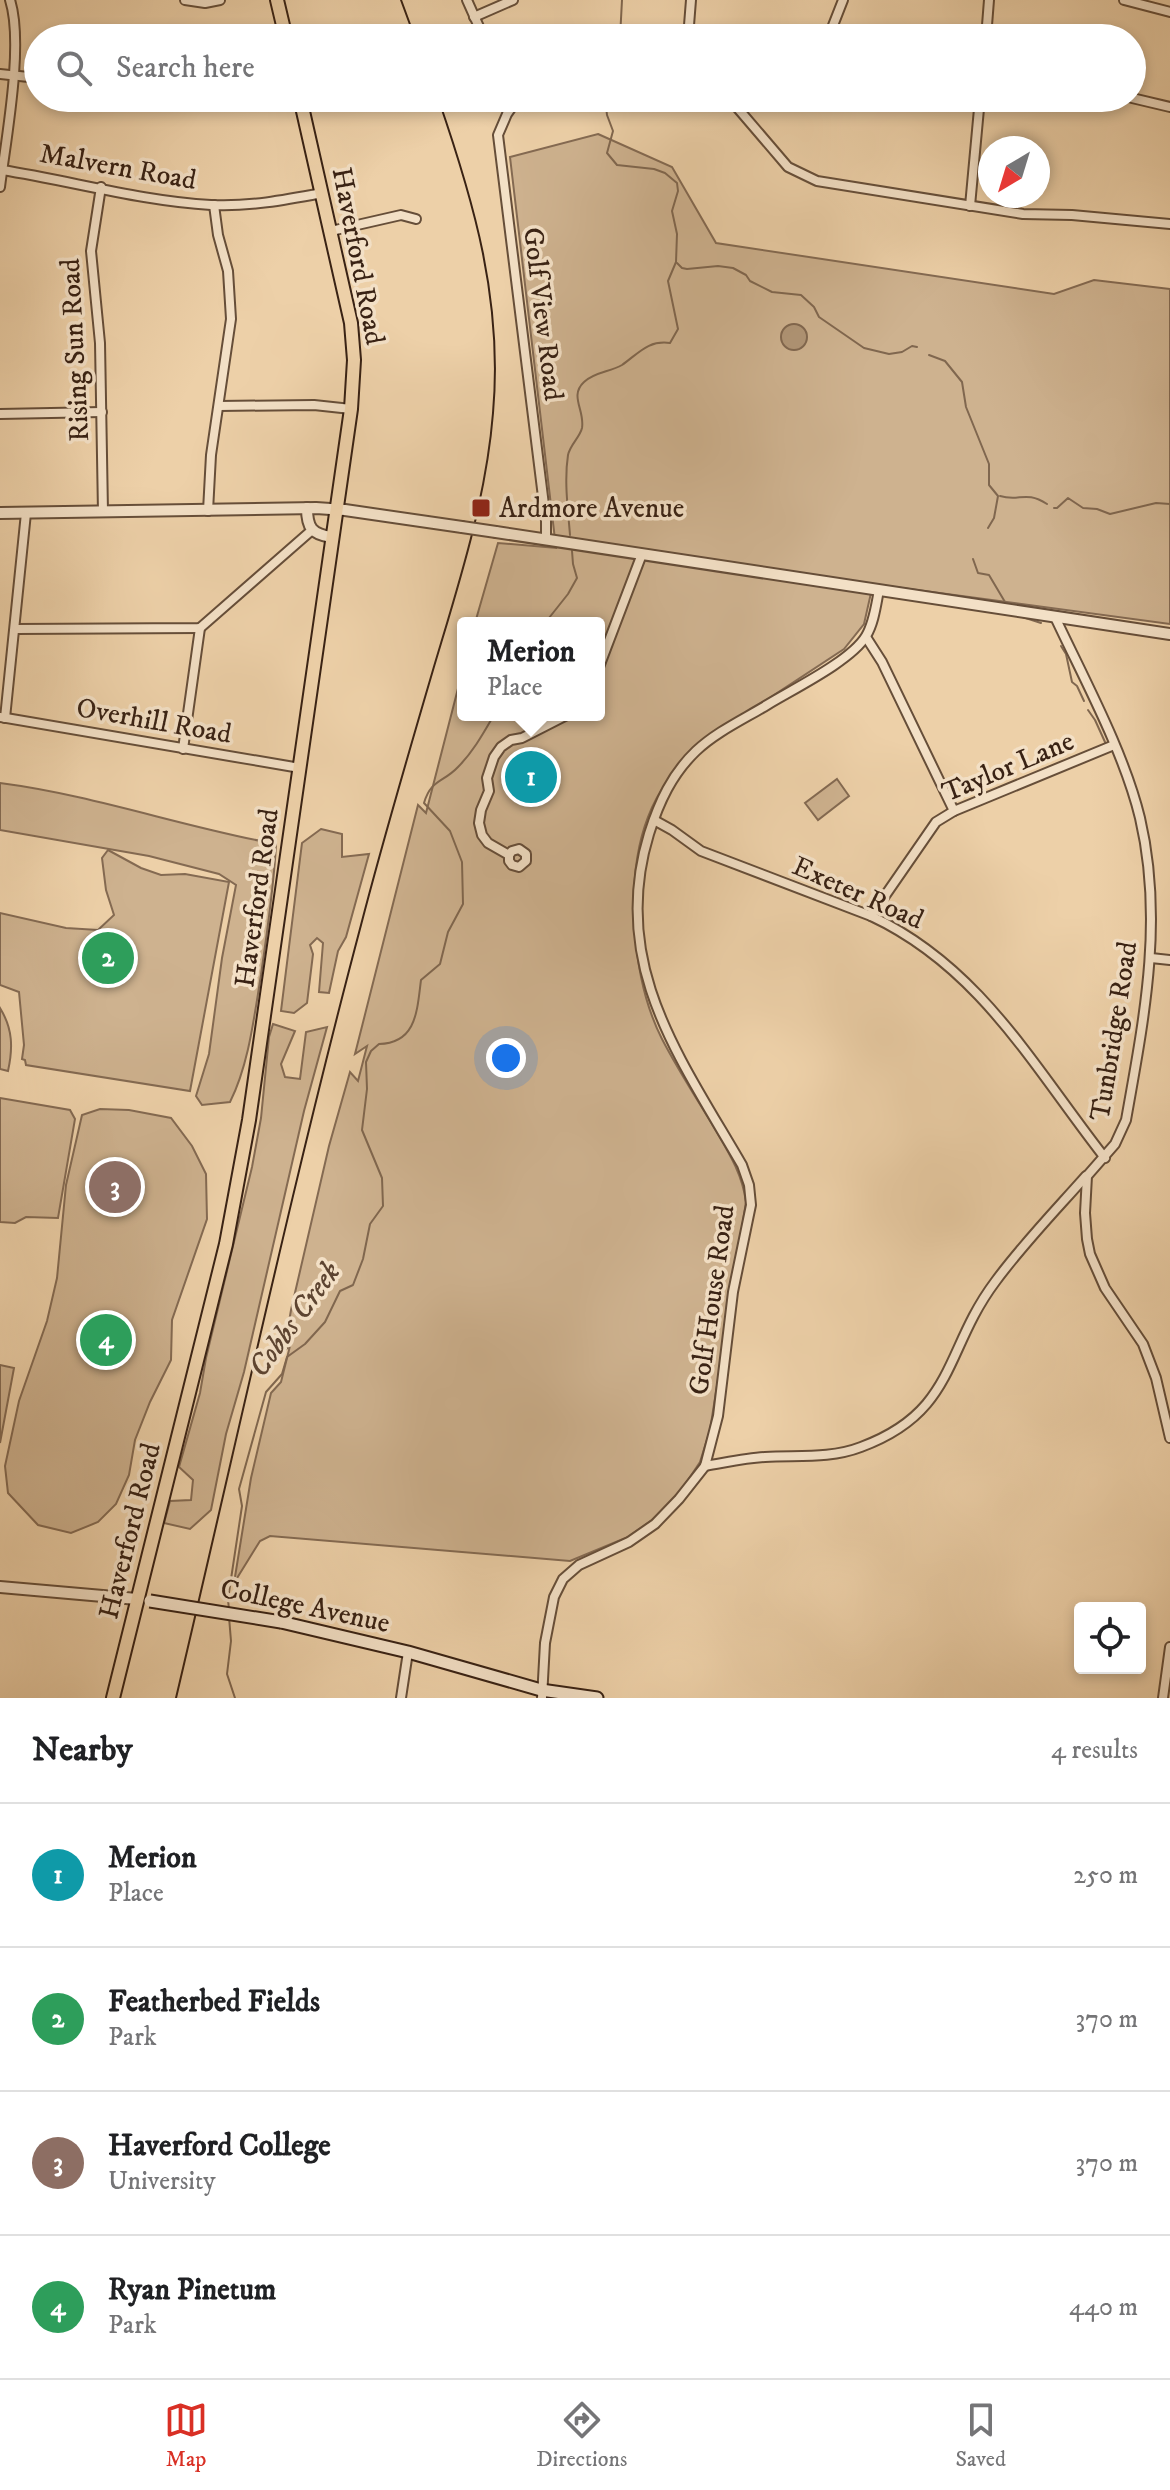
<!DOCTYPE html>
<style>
:root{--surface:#fff;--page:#f6f6f6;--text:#202124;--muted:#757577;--line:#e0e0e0;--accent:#d93025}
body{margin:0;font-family:"IM FELL DW Pica",serif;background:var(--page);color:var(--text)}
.controls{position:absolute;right:24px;bottom:24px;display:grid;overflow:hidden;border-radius:8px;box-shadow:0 4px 12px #0003}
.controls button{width:72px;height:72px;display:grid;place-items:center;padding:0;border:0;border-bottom:2px solid var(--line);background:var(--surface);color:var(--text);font:40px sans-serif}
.compass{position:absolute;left:978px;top:136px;width:72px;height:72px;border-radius:50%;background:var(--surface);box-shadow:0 4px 12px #0003;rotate:218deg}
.you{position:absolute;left:506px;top:1058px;width:28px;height:28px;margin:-20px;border:6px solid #fff;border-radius:50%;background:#1a73e8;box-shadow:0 0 0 12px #1a73e833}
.badge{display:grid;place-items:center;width:52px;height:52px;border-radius:50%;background:var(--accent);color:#fff;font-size:26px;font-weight:700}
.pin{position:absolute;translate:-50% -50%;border:4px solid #fff;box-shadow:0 2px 8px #0006}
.popup{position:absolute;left:457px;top:617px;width:148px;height:104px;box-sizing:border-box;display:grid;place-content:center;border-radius:8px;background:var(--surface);filter:drop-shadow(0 2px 6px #0005);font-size:26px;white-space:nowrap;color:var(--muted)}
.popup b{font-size:30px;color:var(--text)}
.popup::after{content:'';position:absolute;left:50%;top:100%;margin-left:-16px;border:16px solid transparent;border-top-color:var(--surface)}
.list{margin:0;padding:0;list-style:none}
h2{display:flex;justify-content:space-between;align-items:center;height:104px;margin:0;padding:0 32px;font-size:34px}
h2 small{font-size:26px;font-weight:400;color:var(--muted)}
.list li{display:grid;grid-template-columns:52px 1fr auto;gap:24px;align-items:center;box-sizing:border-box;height:144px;padding:0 32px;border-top:2px solid var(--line)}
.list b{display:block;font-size:30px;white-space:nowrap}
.list p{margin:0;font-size:26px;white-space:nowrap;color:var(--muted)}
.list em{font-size:26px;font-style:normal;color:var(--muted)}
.icon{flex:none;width:44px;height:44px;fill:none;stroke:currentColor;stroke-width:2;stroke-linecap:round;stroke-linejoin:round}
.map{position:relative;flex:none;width:1170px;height:1698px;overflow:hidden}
.search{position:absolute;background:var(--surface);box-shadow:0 4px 12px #0003;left:24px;right:24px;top:24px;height:88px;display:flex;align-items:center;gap:20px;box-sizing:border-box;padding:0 28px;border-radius:44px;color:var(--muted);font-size:30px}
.sheet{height:680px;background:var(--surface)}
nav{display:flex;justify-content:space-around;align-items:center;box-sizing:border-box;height:112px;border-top:2px solid var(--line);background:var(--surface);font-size:22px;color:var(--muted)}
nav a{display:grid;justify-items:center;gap:4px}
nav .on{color:var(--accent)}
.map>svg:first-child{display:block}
.green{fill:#ceb28f;stroke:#846a52;stroke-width:2}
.water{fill:#b09576;stroke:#80674f;stroke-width:2}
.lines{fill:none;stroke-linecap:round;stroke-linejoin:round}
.stream{stroke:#80674f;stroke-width:2}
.minor-casing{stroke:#664e39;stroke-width:12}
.tertiary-casing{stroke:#664e39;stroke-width:14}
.secondary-casing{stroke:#392214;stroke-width:15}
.primary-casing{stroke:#392214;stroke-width:16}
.minor{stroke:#f3e0c6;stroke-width:8}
.tertiary{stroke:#f3e0c6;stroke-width:10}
.secondary{stroke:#f3e0c6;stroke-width:11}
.primary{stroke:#edd0a8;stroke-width:12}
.tram{stroke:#392214;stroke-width:2}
.tertiary-bridge-casing{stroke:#664e39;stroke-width:14;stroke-linecap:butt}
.secondary-bridge-casing{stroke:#392214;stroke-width:15;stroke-linecap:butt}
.tertiary-bridge{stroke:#f3e0c6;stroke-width:10}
.secondary-bridge{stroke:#f3e0c6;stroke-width:11}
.poi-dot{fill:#8f2418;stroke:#f3e0c6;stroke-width:3}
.labels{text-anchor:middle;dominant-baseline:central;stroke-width:7;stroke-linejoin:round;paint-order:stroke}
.street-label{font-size:28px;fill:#392214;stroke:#f3e0c6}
.poi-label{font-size:28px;fill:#392214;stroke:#f3e0c6;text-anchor:start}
.water-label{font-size:30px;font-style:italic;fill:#5d4431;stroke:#f3e0c6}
</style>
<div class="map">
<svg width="1170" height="1698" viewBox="0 0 1170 1698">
<rect width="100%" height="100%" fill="#edd0a8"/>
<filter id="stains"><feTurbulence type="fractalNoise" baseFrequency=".0025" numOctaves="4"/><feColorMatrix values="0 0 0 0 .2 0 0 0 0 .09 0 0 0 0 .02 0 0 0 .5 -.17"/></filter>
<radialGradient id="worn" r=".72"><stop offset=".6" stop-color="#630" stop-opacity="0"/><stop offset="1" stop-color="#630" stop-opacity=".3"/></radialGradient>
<g class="green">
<path d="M598,134L672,167L716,243L1054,294L1094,280L1170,289V624L873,584L864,624L844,649L695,747C676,768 658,790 648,817C624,879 632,980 662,1039C677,1068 695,1096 712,1124C727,1150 742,1172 746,1202L710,1430L700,1462L676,1498L652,1520L628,1537L570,1561L270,1536L260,1541L234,1583L251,1478L271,1393L281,1382L290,1346L284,1351L291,1310L329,1146L350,1072L358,1081L367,1046L355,1054L418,805L426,813L463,669V715H599V623H475L498,543L556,548L510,157Z"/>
<polygon points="837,779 849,796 818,820 805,803"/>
<path d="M0,783C93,795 183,827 276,844C274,888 267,931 261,975C254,1017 249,1064 230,1102L202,1105L196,1096L209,1054L222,958L236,885L219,874L149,856L0,830Z"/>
<polygon points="321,829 342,834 342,857 369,854 346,937 338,951 329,993 319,992 323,943 317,938 310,945 313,954 307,1003 294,1013 281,1011 302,843"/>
<polygon points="108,850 141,868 161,875 185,874 229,882 190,1091 26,1065 25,1060 22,1059 24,1045 19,992 0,985 0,913 66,928 98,930 114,915 106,890 102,858"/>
<path d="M0,1008C13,1029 13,1048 8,1071L0,1069Z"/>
<polygon points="273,1024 295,1031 281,1064 285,1077 300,1079 306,1032 327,1027 304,1111 244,1372 226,1434 211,1510 190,1529 164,1523 170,1501 191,1500 193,1480 179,1467 200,1393 206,1358 252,1167 261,1118 269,1037"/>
<polygon points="0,1098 70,1110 75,1119 58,1218 26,1217 15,1223 0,1222"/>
<polygon points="100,1109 129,1110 171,1118 192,1146 206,1174 207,1219 172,1320 171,1360 150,1402 135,1440 129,1475 116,1504 98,1522 71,1533 38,1525 8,1493 5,1466 19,1401 47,1321 57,1278 66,1185 82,1115"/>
<polygon points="0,1365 14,1368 0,1443"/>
</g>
<circle class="water" cx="794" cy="337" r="13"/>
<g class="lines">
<g class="stream">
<polyline points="620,38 622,0"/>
<polyline points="677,263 682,268 687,269 718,266 733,268 746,275 750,281 772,292 801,295 814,307 819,317 864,348 889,354 902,352 912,346 917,347"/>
<polyline points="929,355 945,361 962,382 966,407 989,464 989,485 998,496 994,518 988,528"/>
<path d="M1000,496C1020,502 1025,490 1047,504"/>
<polyline points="1054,508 1057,508 1068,498 1083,508 1097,509 1110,514 1156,503 1170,504"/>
<path d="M570,535C568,509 564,481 568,455C570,445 580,437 582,428C585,410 569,396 584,382C594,372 610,372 622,365C639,353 648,340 670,343L678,329L668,281L676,262L677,234L672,211L678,191L677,183L665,173L654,169L617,165L607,153L613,131L607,115L605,98"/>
<polyline points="973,559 978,573 989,575 1005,602"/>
<polyline points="1016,615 1041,623"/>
<polyline points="545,623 568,594 577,578 573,564 572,551"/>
<polyline points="1061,646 1066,654 1072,682 1077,686 1084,701"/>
<polyline points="1088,710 1095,720 1105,742"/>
<path d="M229,1610L228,1599L242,1506L239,1489L266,1392L282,1374L287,1357L305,1344L325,1322L340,1291L353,1285L363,1259L370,1224L383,1206L382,1178L362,1130L367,1089L366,1062L371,1051L379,1044C417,1043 417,1010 421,980L440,964L448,932L463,904L462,862L450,831L424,803C431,779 443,783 458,767C473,752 483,734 494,715"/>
<polyline points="229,1617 231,1641 227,1674 235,1698"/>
</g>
<defs>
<g id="minor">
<polyline points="185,0 205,3 220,0"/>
<polyline points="467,0 484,38"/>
<polyline points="1124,0 1170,12"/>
<polyline points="474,17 513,0"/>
<polyline points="688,38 691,0"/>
<polyline points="824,38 832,28 843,0"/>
<polyline points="986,38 989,0"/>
<polyline points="0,74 38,78"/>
<polyline points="180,98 220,104 247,98"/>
<polyline points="518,98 507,114 498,135 546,521 546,540"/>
<polyline points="729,98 788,167 817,181 1023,214 1072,215 1170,224"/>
<polyline points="1132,98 1170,107"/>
<path d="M2,170C72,181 141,201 211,205C248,207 285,200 322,193"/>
<path d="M0,187C6,139 24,44 10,0"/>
<polyline points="101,187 91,251 100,343 103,512"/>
<polyline points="970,206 980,98"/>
<polyline points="331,231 401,215 416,219"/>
<polyline points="219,406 314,405 351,409"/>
<polyline points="0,414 102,412"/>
<polyline points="208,511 211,455 231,319 228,271 218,235 214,205"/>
<path d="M1055,617C1084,679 1124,752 1140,818C1164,920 1144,1019 1126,1120L1115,1144L1087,1176L1085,1213L1087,1239L1090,1254L1105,1288L1143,1344L1156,1378L1170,1438"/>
<polyline points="15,629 200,628 312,530"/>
<polyline points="866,637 882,662 954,811"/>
<polyline points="599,667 642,554"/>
<polyline points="0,717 300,768"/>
<polyline points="5,718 26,513"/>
<polyline points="183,749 200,628"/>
<path d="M654,820L672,830L701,851L871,916C980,967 1033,1066 1105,1158"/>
<polyline points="509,855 512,851 519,849 526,854 526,861 519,867 512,865 509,861 509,855 488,843 482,835 479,823 481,810 489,791 487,778 494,757 501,747 511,740 522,738 567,715"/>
<polyline points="871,916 936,822 954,811 1114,745"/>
<polyline points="1151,958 1170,960"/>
<path d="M705,1466C724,1463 745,1458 765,1457C797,1455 830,1459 861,1447C956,1412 944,1350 995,1282C1022,1245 1055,1211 1086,1176"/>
<polyline points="401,1698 408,1652"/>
<path d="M542,1698L545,1643L554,1597L563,1579L579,1565L629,1542L655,1524L679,1499L705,1466L718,1416L733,1292L751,1205L749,1185L742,1165C680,1058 609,964 649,834C659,802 672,774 696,751C716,732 744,719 767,705C793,689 851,661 866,636C874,623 876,605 879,590"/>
<polyline points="1163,1698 1170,1647"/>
</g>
<g id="tertiary">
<path d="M307,508C307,528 312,534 331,537"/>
<polyline points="0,513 316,508 345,510 462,527"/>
<polyline points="496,532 1170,634"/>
<polyline points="0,1587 137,1599"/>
</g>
<polyline id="secondary" points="281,1622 408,1652 541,1690 597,1698"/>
<g id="primary">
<polyline points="277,0 286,38"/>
<polyline points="113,1698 226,1244 249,1120 351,409 354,360 351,323 300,98"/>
</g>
</defs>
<use href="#minor" class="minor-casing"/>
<use href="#tertiary" class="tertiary-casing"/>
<use href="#secondary" class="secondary-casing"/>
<use href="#primary" class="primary-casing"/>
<use href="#minor" class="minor"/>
<use href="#tertiary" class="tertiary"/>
<use href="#secondary" class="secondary"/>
<use href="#primary" class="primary"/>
<g class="tram">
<polyline points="401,0 415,38"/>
<path d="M176,1698C237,1440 293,1181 361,925C383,840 408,755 433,670C458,586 486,501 493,413C503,301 474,202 438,98"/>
</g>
<defs>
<polyline id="tertiary-bridge" points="462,527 496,532"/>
<polyline id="secondary-bridge" points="150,1601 281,1622"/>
</defs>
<use href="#tertiary-bridge" class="tertiary-bridge-casing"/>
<use href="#secondary-bridge" class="secondary-bridge-casing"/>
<use href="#tertiary-bridge" class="tertiary-bridge"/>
<use href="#secondary-bridge" class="secondary-bridge"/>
</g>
<rect class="poi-dot" x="471" y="498" width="20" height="20" rx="4"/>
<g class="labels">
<g class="street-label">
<text transform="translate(118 167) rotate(10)">Malvern Road</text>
<text transform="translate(358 256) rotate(79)">Haverford Road</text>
<text transform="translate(543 314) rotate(83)">Golf View Road</text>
<text transform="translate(75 350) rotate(-93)">Rising Sun Road</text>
<text transform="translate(154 721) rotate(10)">Overhill Road</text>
<text transform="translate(1008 767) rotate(-23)">Taylor Lane</text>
<text transform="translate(858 893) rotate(24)">Exeter Road</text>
<text transform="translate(257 898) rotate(-82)">Haverford Road</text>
<text transform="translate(1114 1031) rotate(-81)">Tunbridge Road</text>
<text transform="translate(712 1300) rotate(-82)">Golf House Road</text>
<text transform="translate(130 1531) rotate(-76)">Haverford Road</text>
<text transform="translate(305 1606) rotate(12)">College Avenue</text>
</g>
<g class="poi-label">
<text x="499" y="508">Ardmore Avenue</text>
</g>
<g class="water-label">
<text transform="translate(295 1320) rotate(-54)">Cobbs Creek</text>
</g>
</g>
<rect width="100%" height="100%" filter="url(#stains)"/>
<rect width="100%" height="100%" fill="url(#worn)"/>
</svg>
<div class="controls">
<button><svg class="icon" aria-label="locate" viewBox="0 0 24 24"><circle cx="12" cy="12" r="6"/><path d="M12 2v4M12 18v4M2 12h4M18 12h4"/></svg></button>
</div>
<svg class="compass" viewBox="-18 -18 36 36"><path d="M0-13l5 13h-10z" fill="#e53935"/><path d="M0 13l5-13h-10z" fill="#757577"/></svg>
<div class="you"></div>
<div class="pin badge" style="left:531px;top:777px;background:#0f9aa8">1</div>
<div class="popup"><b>Merion</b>Place</div>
<div class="pin badge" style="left:108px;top:958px;background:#2e9e5b">2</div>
<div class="pin badge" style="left:115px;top:1187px;background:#8d6e63">3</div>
<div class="pin badge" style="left:106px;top:1340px;background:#2e9e5b">4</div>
<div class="search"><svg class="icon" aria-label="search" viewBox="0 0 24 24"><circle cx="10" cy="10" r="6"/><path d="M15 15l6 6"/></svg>Search here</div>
</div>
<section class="sheet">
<h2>Nearby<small>4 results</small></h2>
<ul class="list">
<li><span class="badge" style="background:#0f9aa8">1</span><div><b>Merion</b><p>Place</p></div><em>250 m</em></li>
<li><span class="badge" style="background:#2e9e5b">2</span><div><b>Featherbed Fields</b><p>Park</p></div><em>370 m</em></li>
<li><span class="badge" style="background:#8d6e63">3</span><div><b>Haverford College</b><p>University</p></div><em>370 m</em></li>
<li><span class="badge" style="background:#2e9e5b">4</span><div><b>Ryan Pinetum</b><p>Park</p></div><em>440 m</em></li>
</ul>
</section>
<nav>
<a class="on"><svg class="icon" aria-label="map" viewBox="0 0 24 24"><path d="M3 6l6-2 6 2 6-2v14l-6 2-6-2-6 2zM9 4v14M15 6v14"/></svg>Map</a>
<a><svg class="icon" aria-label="directions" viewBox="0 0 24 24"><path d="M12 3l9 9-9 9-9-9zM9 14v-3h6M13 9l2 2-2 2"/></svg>Directions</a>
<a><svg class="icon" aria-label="saved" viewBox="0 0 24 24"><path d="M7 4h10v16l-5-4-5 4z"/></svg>Saved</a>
</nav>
